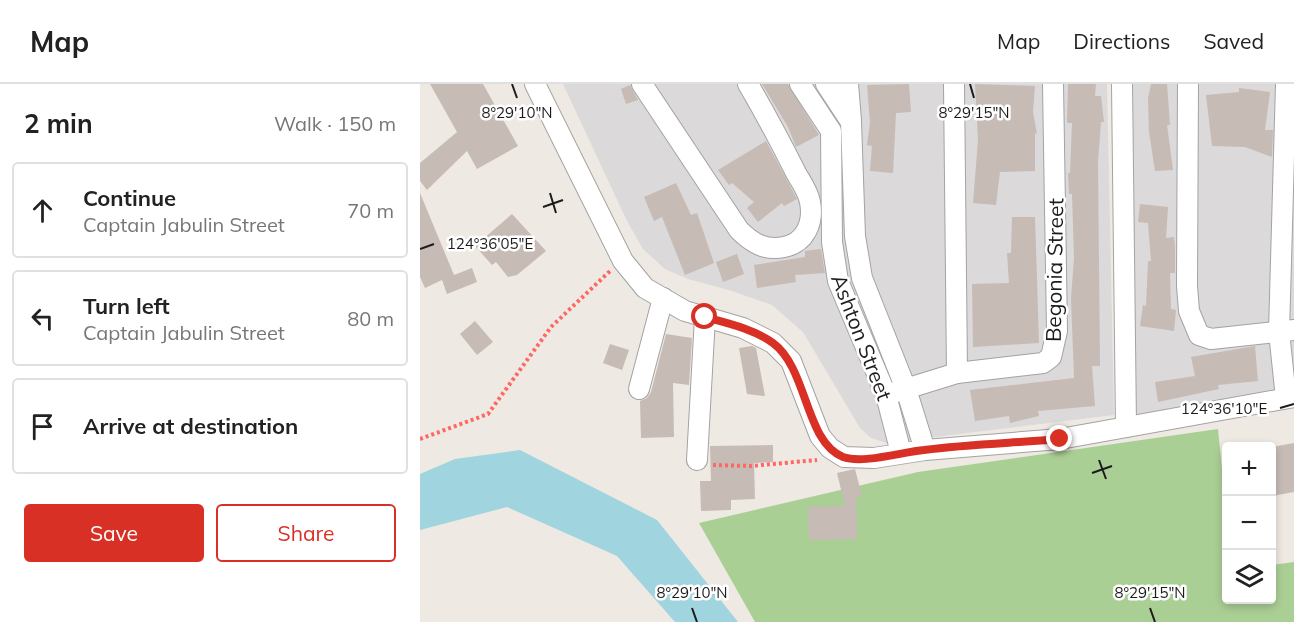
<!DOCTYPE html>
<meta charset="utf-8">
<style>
:root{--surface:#fff;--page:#f2f2f2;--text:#222;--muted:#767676;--line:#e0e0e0;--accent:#d93025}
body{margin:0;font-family:Mulish,sans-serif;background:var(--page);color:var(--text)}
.controls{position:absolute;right:18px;bottom:18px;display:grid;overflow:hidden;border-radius:6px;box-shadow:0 3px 9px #0003}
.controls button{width:54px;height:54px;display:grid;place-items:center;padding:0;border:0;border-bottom:2px solid var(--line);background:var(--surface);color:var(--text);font:30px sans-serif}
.stop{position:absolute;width:18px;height:18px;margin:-14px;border:4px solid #d93025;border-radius:50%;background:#fff}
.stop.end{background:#d93025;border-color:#fff;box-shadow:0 2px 6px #0008}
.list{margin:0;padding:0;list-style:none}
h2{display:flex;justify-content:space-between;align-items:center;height:78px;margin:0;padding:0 24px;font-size:26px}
h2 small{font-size:20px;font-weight:400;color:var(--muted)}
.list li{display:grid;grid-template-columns:39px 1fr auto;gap:18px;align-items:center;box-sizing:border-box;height:96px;margin:0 12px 12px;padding:0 12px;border:2px solid var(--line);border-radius:6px}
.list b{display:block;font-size:22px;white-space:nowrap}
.list p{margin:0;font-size:20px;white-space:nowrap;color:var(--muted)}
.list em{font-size:20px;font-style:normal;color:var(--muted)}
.actions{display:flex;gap:12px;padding:18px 24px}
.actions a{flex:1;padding:14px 0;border:2px solid var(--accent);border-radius:6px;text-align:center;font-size:21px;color:var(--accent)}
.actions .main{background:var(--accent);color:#fff}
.icon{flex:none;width:33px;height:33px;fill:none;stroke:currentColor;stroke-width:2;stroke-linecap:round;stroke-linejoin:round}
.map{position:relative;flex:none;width:874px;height:538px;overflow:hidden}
header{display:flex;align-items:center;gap:36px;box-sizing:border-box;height:84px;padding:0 30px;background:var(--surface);border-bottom:2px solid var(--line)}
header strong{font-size:28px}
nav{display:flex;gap:33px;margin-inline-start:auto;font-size:21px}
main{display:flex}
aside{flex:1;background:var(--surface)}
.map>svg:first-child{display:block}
.residential{fill:#dbd9d9}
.forest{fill:#aacf95}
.water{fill:#a0d4de}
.building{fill:#c6bbb5}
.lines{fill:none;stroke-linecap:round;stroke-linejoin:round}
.minor-casing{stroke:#a3a3a3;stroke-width:22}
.path{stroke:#fe6763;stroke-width:4;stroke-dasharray:3 3;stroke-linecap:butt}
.minor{stroke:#fff;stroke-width:20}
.route{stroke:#d93025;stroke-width:8}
.ticks{fill:none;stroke:#1c1c1c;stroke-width:2}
.labels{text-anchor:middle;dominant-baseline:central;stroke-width:5;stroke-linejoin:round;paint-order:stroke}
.street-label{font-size:21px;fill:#1c1c1c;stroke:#fff}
.ticks-label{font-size:15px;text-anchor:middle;fill:#1c1c1c;stroke:#fff;stroke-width:5;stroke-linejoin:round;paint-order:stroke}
</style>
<header>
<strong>Map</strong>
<nav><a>Map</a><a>Directions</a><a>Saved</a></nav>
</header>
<main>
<aside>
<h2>2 min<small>Walk · 150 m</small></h2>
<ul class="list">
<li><svg class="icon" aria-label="ahead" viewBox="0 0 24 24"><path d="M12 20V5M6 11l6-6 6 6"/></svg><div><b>Continue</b><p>Captain Jabulin Street</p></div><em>70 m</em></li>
<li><svg class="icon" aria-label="left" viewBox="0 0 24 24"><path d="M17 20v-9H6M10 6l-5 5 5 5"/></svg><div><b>Turn left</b><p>Captain Jabulin Street</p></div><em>80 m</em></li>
<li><svg class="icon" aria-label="arrive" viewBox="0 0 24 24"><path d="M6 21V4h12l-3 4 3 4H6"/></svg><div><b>Arrive at destination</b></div></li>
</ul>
<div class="actions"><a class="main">Save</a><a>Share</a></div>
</aside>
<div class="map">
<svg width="874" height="538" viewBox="0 0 874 538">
<rect width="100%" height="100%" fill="#eee9e2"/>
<g class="residential">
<polygon points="143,0 687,0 694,331 467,359 451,354 440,344 383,248 352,221 309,206 268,195 245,185 223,165 207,137"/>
<polygon points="707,0 874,0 874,307 712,331"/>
</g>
<polygon class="forest" points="798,345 806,425 806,516 852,516 852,481 874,478 874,538 335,538 279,439 498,388"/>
<polygon class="water" points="100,366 237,436 318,538 255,538 197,472 87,423 0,446 0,390 35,375"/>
<g class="building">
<polygon points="10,0 63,0 98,62 57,85 47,67 7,106 0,97 0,79 37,48"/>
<polygon points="342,0 368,0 399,51 376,63 368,43"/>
<polygon points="489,0 491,28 476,29 473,89 450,87 452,62 447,61 450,39 447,1"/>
<polygon points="555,0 615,2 613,28 617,50 615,49 615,87 580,88 576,121 553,119 558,56"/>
<polygon points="648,0 676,0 675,12 681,12 684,38 681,38 678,78 680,282 672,282 675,322 618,327 619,332 590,339 589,332 555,337 550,306 654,294 651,214 654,174 652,110 649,110 648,89 650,89 652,39 647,39"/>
<polygon points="731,0 747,0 750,41 747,41 753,86 735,87 729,48 728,14"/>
<polygon points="210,1 218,16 206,20 201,5"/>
<polygon points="819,4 850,8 845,46 853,46 852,73 825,63 792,62 786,11 819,8"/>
<polygon points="346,57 377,115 364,122 362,119 338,138 327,124 334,118 312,99 309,101 298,86"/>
<polygon points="256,99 271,131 277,129 294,179 265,191 242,133 234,137 224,113"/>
<polygon points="0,109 34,191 52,184 57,198 27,210 22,196 5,204 0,193"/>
<polygon points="720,120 748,123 746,154 754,153 755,163 755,189 750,189 751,225 756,226 754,247 720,242 723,221 726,222 728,177 731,177 728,139 718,138"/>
<polygon points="92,130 126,167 97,191 88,193 76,178 72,181 55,162"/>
<polygon points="592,133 615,133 619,259 553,263 552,200 589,199 587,169 591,169"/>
<polygon points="401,165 405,189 375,191 376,198 337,204 334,181 385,173 385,167"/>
<polygon points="317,170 324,190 303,198 296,178"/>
<polygon points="55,237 73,258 57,271 40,250"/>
<polygon points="246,250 272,254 269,301 253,299 254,353 221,354 220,317 227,314 231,308"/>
<polygon points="190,260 209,266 202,286 183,279"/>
<polygon points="332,262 336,264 345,312 327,310 319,264"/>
<polygon points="835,262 838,297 798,301 799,305 738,318 735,298 775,292 771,273"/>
<polygon points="874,359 874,408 852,412 852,363"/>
<polygon points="353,361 353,378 334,379 335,415 311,416 311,426 281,427 280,397 291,397 290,362"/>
<polygon points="435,385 442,412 436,414 437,455 389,456 388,423 425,422 417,389"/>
</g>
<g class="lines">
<defs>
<g id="minor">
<polyline points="115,0 203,177 225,204 265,227 323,244 353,259 371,277 400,352 410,364 424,373 454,374 505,366 640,355 874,313"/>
<path d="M222,0L319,146C332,159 345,167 364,163C385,159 394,139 390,118C388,107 381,98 376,89C361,59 345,29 328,0"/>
<polyline points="380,0 411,47 412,158 418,197 466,311 481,369"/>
<polyline points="406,0 431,38 435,152 442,194 486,305 505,366"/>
<polyline points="428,0 431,36"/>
<polyline points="534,0 537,289"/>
<polyline points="702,0 706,343"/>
<polyline points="768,0 767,202 769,227 779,251 791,255 874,246"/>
<polyline points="219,305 243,214"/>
<polyline points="466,311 537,289 623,279 631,273 637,247 633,0"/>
<polyline points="866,314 859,248 866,0"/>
<polyline points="277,376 285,233"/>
</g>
</defs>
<use href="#minor" class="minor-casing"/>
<g class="path">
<polyline points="0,355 68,330 131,243 190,187"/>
<polyline points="293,381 331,382 397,376"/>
</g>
<use href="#minor" class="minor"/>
</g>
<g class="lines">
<path class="route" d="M285,233C307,239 334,245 353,259C388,285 385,358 423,373C443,380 482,368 504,366C549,360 595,359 640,355"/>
</g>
<path class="ticks" d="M92,0L97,14M550,0L554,14M130,109L136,129M123,123L143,116M0,165L14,160M860,324L874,320M679,376L686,395M672,389L692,382M272,524L277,538M730,524L735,538"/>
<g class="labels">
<g class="street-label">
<text transform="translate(634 186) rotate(-89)">Begonia Street</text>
<text transform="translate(442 253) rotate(69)">Ashton Street</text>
</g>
</g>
<g class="ticks-label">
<text x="97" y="34">8°29'10"N</text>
<text x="554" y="34">8°29'15"N</text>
<text x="70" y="165">124°36'05"E</text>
<text x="804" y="330">124°36'10"E</text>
<text x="272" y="514">8°29'10"N</text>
<text x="730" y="514">8°29'15"N</text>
</g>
</svg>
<div class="controls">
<button>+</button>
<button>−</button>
<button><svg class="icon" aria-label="layers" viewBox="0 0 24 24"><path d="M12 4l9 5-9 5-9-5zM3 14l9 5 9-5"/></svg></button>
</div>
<div class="stop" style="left:285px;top:233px"></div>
<div class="stop end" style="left:640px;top:355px"></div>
</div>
</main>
